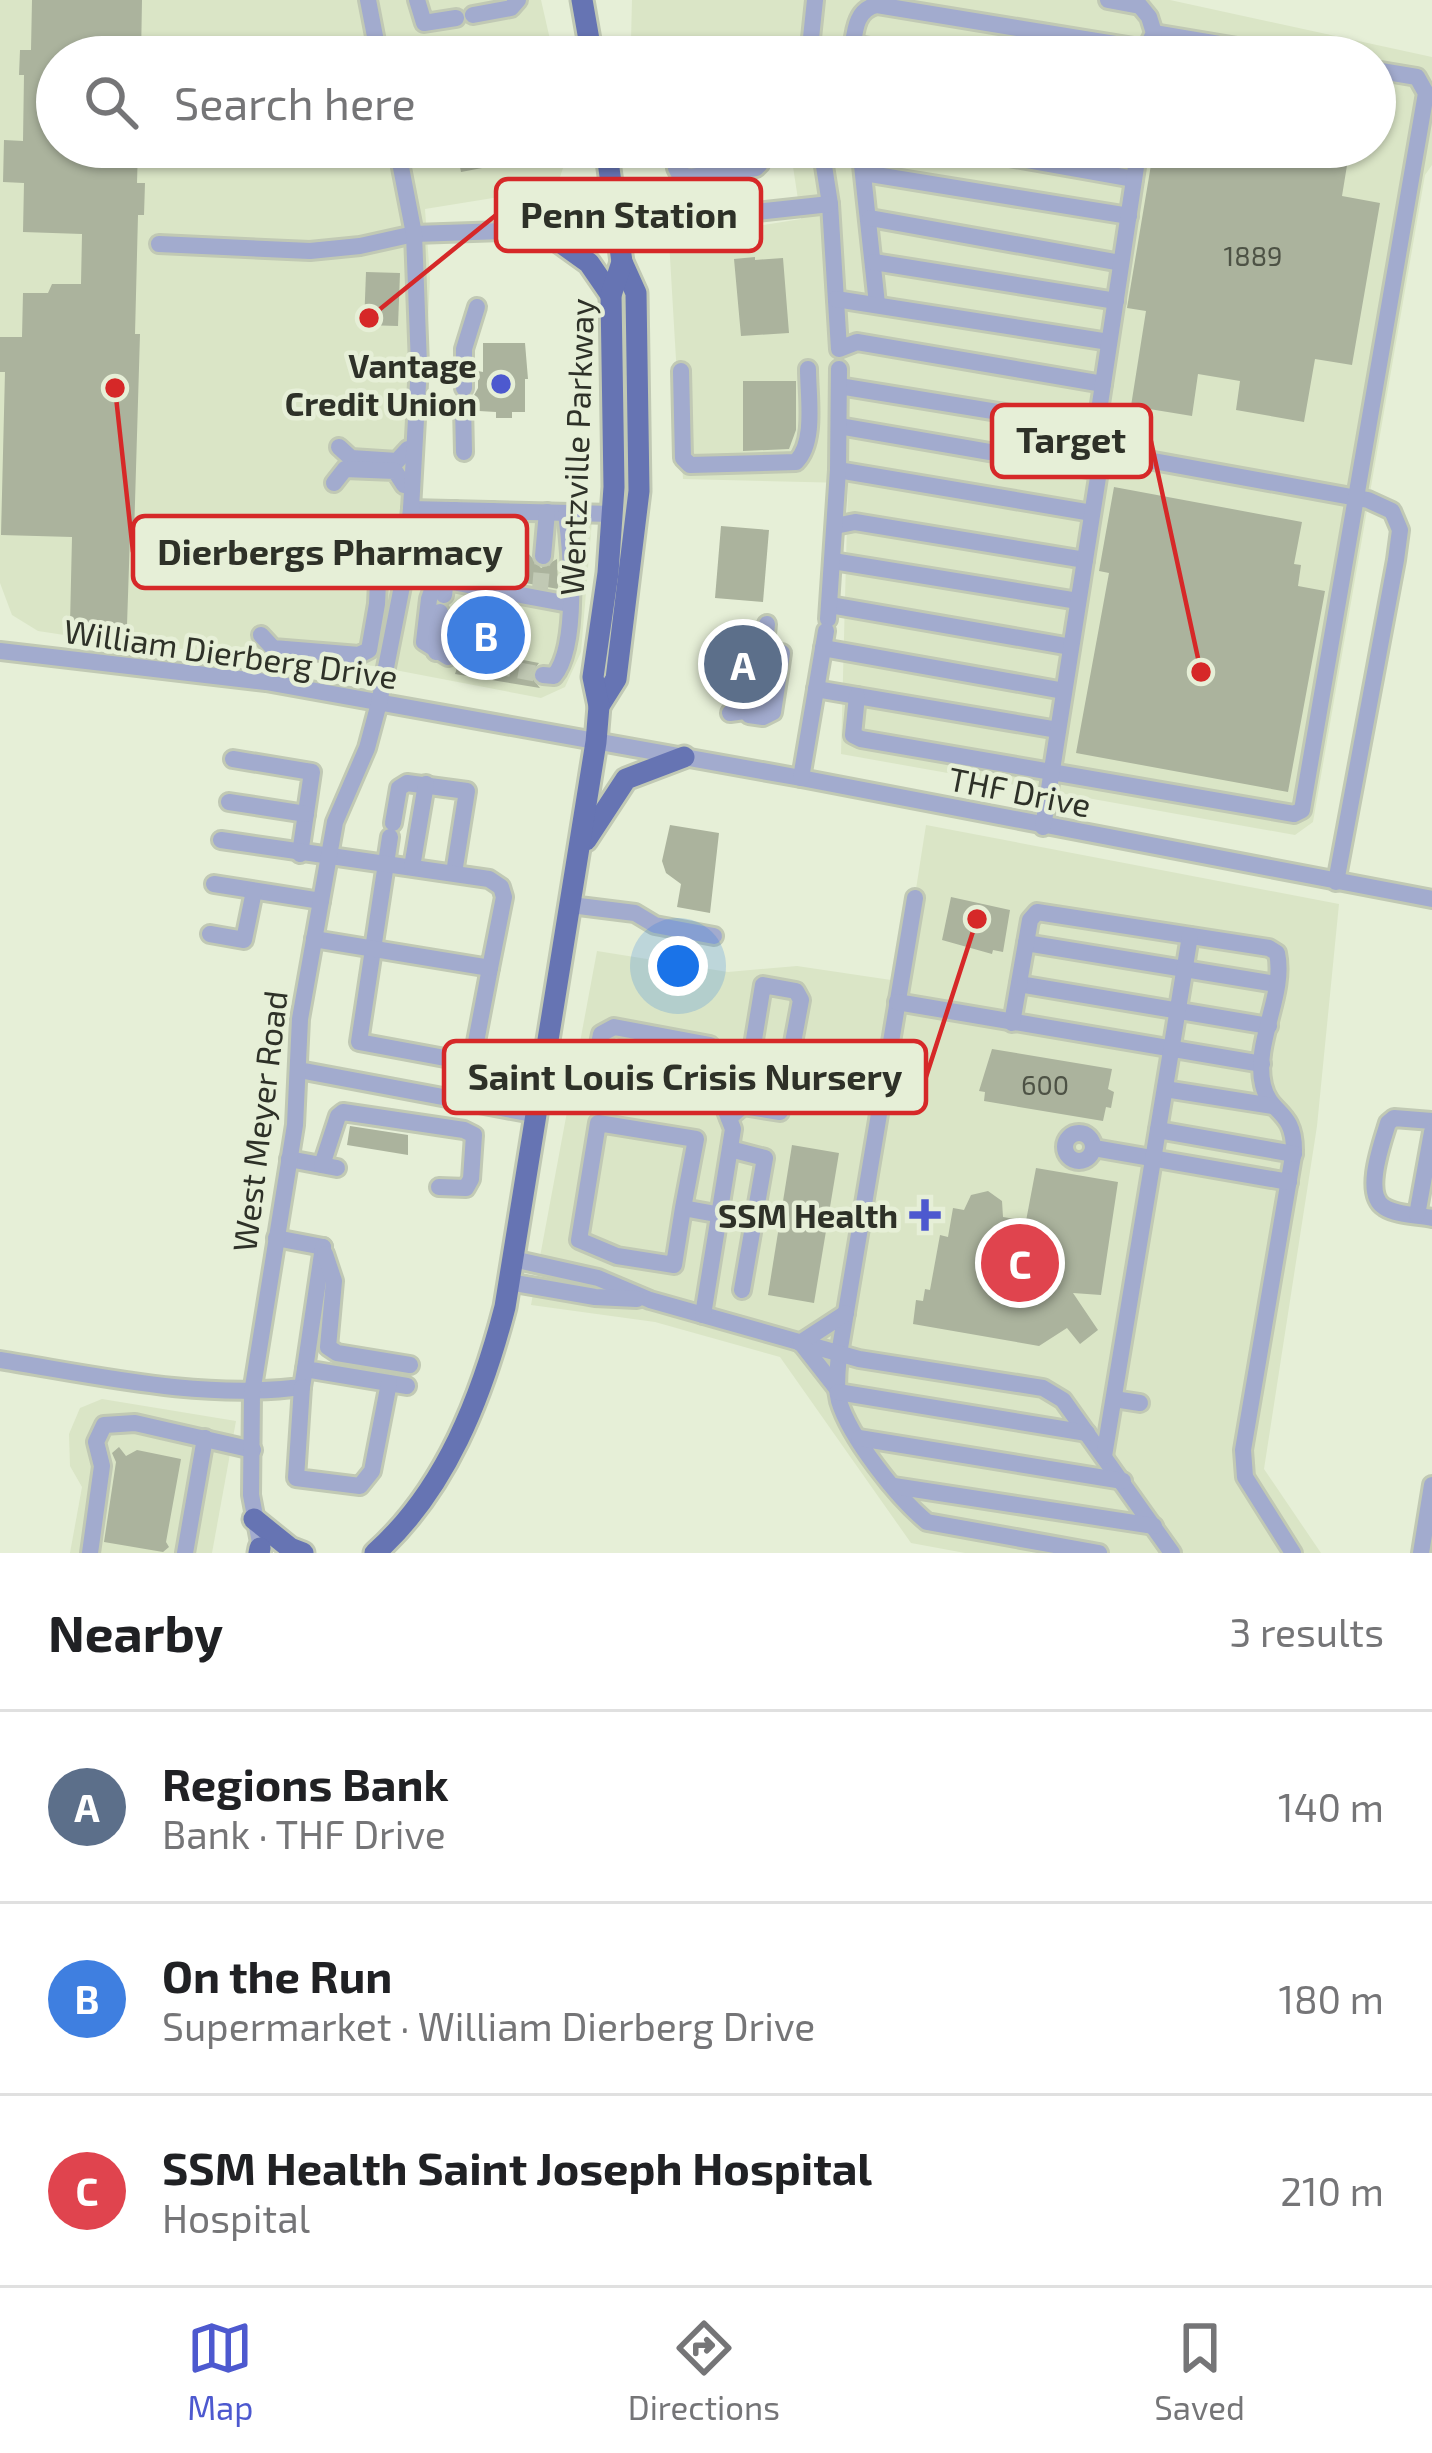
<!DOCTYPE html>
<meta charset="utf-8">
<style>
:root{--surface:#fff;--page:#f6f6f6;--text:#202124;--muted:#757577;--line:#e0e0e0;--accent:#4d59cf}
body{margin:0;font-family:"Exo 2",sans-serif;background:var(--page);color:var(--text)}
.you{position:absolute;left:678px;top:966px;width:42px;height:42px;margin:-30px;border:9px solid #fff;border-radius:50%;background:#1a73e8;box-shadow:0 0 0 18px #1a73e833}
.badge{display:grid;place-items:center;width:78px;height:78px;border-radius:50%;background:var(--accent);color:#fff;font-size:39px;font-weight:700}
.pin{position:absolute;translate:-50% -50%;border:6px solid #fff;box-shadow:0 3px 12px #0006}
.list{margin:0;padding:0;list-style:none}
h2{display:flex;justify-content:space-between;align-items:center;height:156px;margin:0;padding:0 48px;font-size:51px}
h2 small{font-size:39px;font-weight:400;color:var(--muted)}
.list li{display:grid;grid-template-columns:78px 1fr auto;gap:36px;align-items:center;box-sizing:border-box;height:192px;padding:0 48px;border-top:3px solid var(--line)}
.list b{display:block;font-size:45px;white-space:nowrap}
.list p{margin:0;font-size:39px;white-space:nowrap;color:var(--muted)}
.list em{font-size:39px;font-style:normal;color:var(--muted)}
.icon{flex:none;width:66px;height:66px;fill:none;stroke:currentColor;stroke-width:2;stroke-linecap:round;stroke-linejoin:round}
.map{position:relative;flex:none;width:1432px;height:1553px;overflow:hidden}
.search{position:absolute;background:var(--surface);box-shadow:0 3px 9px #0004;left:36px;right:36px;top:36px;height:132px;display:flex;align-items:center;gap:30px;box-sizing:border-box;padding:0 42px;border-radius:66px;color:var(--muted);font-size:45px}
.sheet{height:732px;background:var(--surface)}
nav{display:flex;justify-content:space-around;align-items:center;box-sizing:border-box;height:168px;border-top:3px solid var(--line);background:var(--surface);font-size:33px;color:var(--muted)}
nav a{display:grid;justify-items:center;gap:6px}
nav .on{color:var(--accent)}
.map>svg:first-child{display:block}
.built{fill:#dae5c6}
.building{fill:#abb39d}
.lines{fill:none;stroke-linecap:round;stroke-linejoin:round}
.minor-tunnel{stroke:#c1c9b4;stroke-width:16;stroke-dasharray:16 8;stroke-linecap:butt}
.minor-casing{stroke:#c1c9b4;stroke-width:22}
.major-casing{stroke:#c1c9b4;stroke-width:27}
.minor{stroke:#a2abce;stroke-width:16}
.major{stroke:#6674b3;stroke-width:21}
.poi-dot{fill:#4d59cf;stroke:#e6efd7;stroke-width:4.5}
.labels{text-anchor:middle;dominant-baseline:central;stroke-width:9;stroke-linejoin:round;paint-order:stroke}
.number-label{font-size:27px;fill:#4d5245}
.poi-label{font-size:33px;font-weight:bold;fill:#2e3128;stroke:#e6efd7;text-anchor:end}
.street-label{font-size:33px;fill:#2e3128;stroke:#e6efd7}
.leader{fill:none;stroke:#d62828;stroke-width:4.5}
.callout-dot{fill:#d62828;stroke:#e6efd7;stroke-width:4.5}
.callout{fill:#e6efd7;stroke:#d62828;stroke-width:4.5}
.callout-label{font-size:36px;text-anchor:middle;font-weight:bold;fill:#2e3128}
</style>
<div class="map">
<svg width="1432" height="1553" viewBox="0 0 1432 1553">
<rect width="100%" height="100%" fill="#e6efd7"/>
<g class="built">
<polygon points="0,0 541,0 554,57 57,57 57,147 570,147 560,177 543,190 425,209 430,278 419,514 592,520 581,652 565,687 541,698 374,666 117,643 38,631 12,615 0,583"/>
<polygon points="632,0 1170,0 1432,57 1432,165 1425,175 1313,822 1295,835 841,754 848,483 683,479 669,240 801,219 790,147 1375,147 1375,57 639,57 631,40"/>
<polygon points="926,825 1339,904 1317,1126 1264,1469 1321,1553 965,1553 911,1543 780,1357 655,1322 531,1305 597,951 728,972 797,966 891,980 908,902 916,889"/>
<polygon points="102,1399 236,1421 212,1553 70,1553 82,1487 70,1466 69,1434 80,1408"/>
</g>
<g class="building">
<polygon points="32,0 142,0 141,57 57,57 57,147 138,147 137,183 145,183 144,215 138,215 135,334 140,334 134,536 130,536 127,625 70,624 72,537 1,535 5,372 0,372 0,337 22,337 23,293 48,293 52,284 81,284 82,234 23,232 24,183 3,182 4,140 23,141 24,75 19,75 20,50 31,50"/>
<polygon points="456,147 512,147 514,162 461,172"/>
<polygon points="1154,147 1350,147 1342,196 1380,203 1352,365 1315,359 1304,422 1236,410 1240,381 1198,374 1192,416 1131,406 1146,311 1127,308"/>
<polygon points="755,257 755,260 783,258 789,333 741,336 734,259"/>
<polygon points="366,272 400,273 398,326 364,325"/>
<polygon points="483,343 525,343 528,379 525,379 525,412 512,412 512,418 496,418 496,412 479,411 473,397 478,388 478,371 483,372"/>
<polygon points="743,381 796,381 796,430 789,449 743,451"/>
<polygon points="1114,487 1302,522 1294,564 1301,565 1298,586 1325,591 1288,792 1076,753 1109,573 1099,571"/>
<polygon points="721,526 769,530 763,602 715,598"/>
<polygon points="464,540 474,542 476,551 484,557 502,548 504,557 513,563 521,562 528,553 541,568 557,559 558,589 460,571"/>
<polygon points="453,615 524,628 518,659 539,663 530,675 540,688 455,674 461,656 450,643"/>
<polygon points="670,825 719,833 710,913 677,907 681,884 666,873 662,861"/>
<polygon points="951,897 1010,910 1003,952 993,950 992,954 942,940"/>
<polygon points="992,1049 1112,1069 1108,1089 1114,1092 1111,1108 1106,1107 1103,1121 984,1101 985,1092 979,1091"/>
<polygon points="350,1126 408,1135 408,1155 347,1145"/>
<polygon points="792,1145 839,1153 814,1303 768,1295"/>
<polygon points="1036,1168 1118,1182 1101,1295 1073,1293 1098,1330 1080,1344 1067,1328 1039,1346 913,1324 916,1300 923,1301 925,1289 930,1290 940,1235 948,1237 953,1208 964,1210 971,1195 988,1191 1002,1201 1003,1217 1026,1221"/>
<polygon points="119,1447 126,1456 137,1450 181,1459 166,1542 169,1547 163,1552 104,1542 116,1462 112,1453"/>
</g>
<g class="lines">
<g class="minor-tunnel">
<polyline points="482,578 487,545"/>
<polyline points="511,583 515,551"/>
<polyline points="540,589 543,556"/>
<polyline points="448,657 543,675"/>
</g>
<defs>
<g id="minor">
<polyline points="368,0 379,57"/>
<polyline points="417,0 424,23 456,18"/>
<polyline points="473,15 511,8 518,0"/>
<polyline points="1154,33 1297,57"/>
<polyline points="853,44 928,57"/>
<polyline points="809,57 815,0"/>
<path d="M851,57C855,36 853,10 877,5L1146,49L1154,33L1149,17L1140,6L1108,0"/>
<polyline points="821,147 830,204 839,349 857,342 1103,384"/>
<polyline points="860,147 877,304"/>
<polyline points="953,147 1134,179"/>
<polyline points="676,168 679,174 690,177 756,168 760,164 758,147"/>
<polyline points="864,173 1129,216"/>
<polyline points="870,218 1121,263"/>
<polyline points="159,244 310,251 360,246 414,234 619,227 830,204"/>
<polyline points="874,262 1116,301"/>
<polyline points="836,299 1109,342"/>
<path d="M681,371L683,458L690,465L796,462C816,442 808,397 808,369"/>
<polyline points="839,386 1096,428"/>
<polyline points="464,388 464,349 477,307"/>
<polyline points="463,405 464,452"/>
<polyline points="839,426 1099,471"/>
<polyline points="339,447 351,458 397,461 408,449"/>
<polyline points="1093,450 1368,500 1392,511 1400,530 1396,560 1336,882"/>
<polyline points="838,470 1092,513"/>
<polyline points="334,483 345,469 395,471 404,485"/>
<polyline points="411,509 612,514"/>
<polyline points="835,526 855,522 1085,560"/>
<polyline points="487,545 492,511"/>
<polyline points="515,551 519,512"/>
<polyline points="543,556 547,512"/>
<polyline points="833,561 1078,601"/>
<polyline points="444,595 455,510"/>
<polyline points="830,605 1071,647"/>
<polyline points="828,619 838,470 839,369"/>
<polyline points="261,635 273,648 359,655 369,650 377,604 379,561"/>
<polyline points="823,648 1064,691"/>
<polyline points="0,651 266,682 801,778 1432,899"/>
<polyline points="436,652 440,612"/>
<polyline points="448,657 424,642 429,599 436,579 569,604"/>
<path d="M543,675L554,676C579,646 571,551 566,513"/>
<polyline points="816,689 1058,730"/>
<polyline points="857,696 853,735 861,739 1294,814 1302,810 1426,93 1417,77 1375,70"/>
<polyline points="731,712 744,701 753,653 764,643"/>
<polyline points="730,713 759,709 767,624"/>
<polyline points="749,715 763,717 773,712 782,653"/>
<polyline points="233,759 312,772 300,854"/>
<polyline points="801,778 826,631"/>
<polyline points="229,802 306,814"/>
<polyline points="393,823 399,788 407,783 467,791 454,873"/>
<polyline points="1043,827 1099,471 1093,450 1139,147"/>
<polyline points="390,837 359,1042 472,1063 490,968"/>
<polyline points="221,840 489,879 501,887 504,897 490,968 314,939"/>
<polyline points="412,867 426,784"/>
<polyline points="214,884 321,901"/>
<path d="M915,898L839,1354C838,1369 835,1385 839,1401C850,1438 898,1498 927,1522L1099,1553"/>
<polyline points="571,905 635,913 655,925 714,936"/>
<polyline points="210,934 244,940 254,891"/>
<polyline points="1026,943 1276,984"/>
<polyline points="1019,984 1269,1026"/>
<polyline points="897,1002 1262,1064"/>
<path d="M1012,1023L1030,920L1037,912L1269,948L1277,953C1286,995 1253,1042 1263,1085C1270,1115 1294,1109 1294,1150L1243,1450L1245,1477L1293,1553"/>
<polyline points="299,1070 538,1115"/>
<polyline points="1165,1089 1273,1106"/>
<polyline points="729,1118 743,1106 780,1112 801,1000 796,991 763,985 743,1106"/>
<path d="M1432,1121L1394,1118L1388,1123C1382,1143 1363,1194 1384,1207C1396,1215 1417,1215 1432,1218"/>
<polyline points="1158,1130 1294,1154"/>
<circle cx="1079" cy="1147" r="14"/>
<polyline points="1094,1148 1289,1182"/>
<polyline points="289,1159 337,1168"/>
<polyline points="322,1165 338,1116 343,1112 464,1130 474,1135 471,1179 466,1188 439,1187"/>
<polyline points="683,1208 674,1265 617,1256 579,1240 598,1123 696,1139 683,1208 754,1221 765,1158 730,1149"/>
<polyline points="1417,1215 1432,1132"/>
<polyline points="276,1238 323,1247"/>
<polyline points="323,1247 305,1369 407,1386"/>
<polyline points="325,1254 334,1281 328,1347 337,1353 410,1365"/>
<polyline points="513,1259 598,1278 650,1300 859,1359 1043,1388 1063,1400 1172,1553"/>
<polyline points="509,1282 595,1297 637,1299"/>
<polyline points="742,1290 754,1221"/>
<polyline points="703,1315 733,1129 717,1088 602,1066 596,1059 601,1034 614,1027 710,1045 705,1085"/>
<polyline points="800,1343 846,1313"/>
<polyline points="801,1343 837,1389"/>
<path d="M0,1360C99,1376 202,1400 302,1387L305,1369"/>
<polyline points="302,1387 296,1478 360,1486 372,1471 389,1383"/>
<polyline points="838,1392 1087,1433"/>
<polyline points="1114,1399 1140,1403"/>
<polyline points="859,1438 1123,1481"/>
<polyline points="1104,1456 1190,936"/>
<polyline points="894,1486 1154,1526"/>
<polyline points="90,1553 102,1466 96,1442 104,1425 135,1423 253,1450"/>
<polyline points="185,1553 205,1438"/>
<polyline points="262,1553 251,1495 252,1393 295,1125 300,1019 335,822 367,748 379,703 402,586 411,509 419,365 414,234 397,147"/>
<polyline points="1421,1553 1432,1485"/>
</g>
<g id="major">
<polyline points="582,0 592,57"/>
<polyline points="543,230 589,263 611,295"/>
<polyline points="599,706 616,679 639,491 636,293 622,262 606,147"/>
<polyline points="586,840 626,779 684,757"/>
<polyline points="254,1519 290,1548 303,1553"/>
<polyline points="259,1553 260,1548"/>
<path d="M375,1553C446,1490 482,1396 505,1307L596,742L599,706L593,677L608,573L614,487L611,295L622,262"/>
</g>
</defs>
<use href="#minor" class="minor-casing"/>
<use href="#major" class="major-casing"/>
<use href="#minor" class="minor"/>
<use href="#major" class="major"/>
</g>
<g class="poi-dot">
<circle cx="501" cy="384" r="12"/>
<path d="M919 1197h12v12h12v12h-12v12h-12v-12h-12v-12h12z"/>
</g>
<g class="labels">
<g class="number-label">
<text x="1253" y="255">1889</text>
<text x="1045" y="1084">600</text>
</g>
<g class="poi-label">
<text x="477" y="365">Vantage<tspan x="477" dy="38">Credit Union</tspan></text>
<text x="898" y="1215">SSM Health</text>
</g>
<g class="street-label">
<text transform="translate(576 447) rotate(-88)">Wentzville Parkway</text>
<text transform="translate(231 653) rotate(8)">William Dierberg Drive</text>
<text transform="translate(1020 791) rotate(11)">THF Drive</text>
<text transform="translate(259 1121) rotate(-83)">West Meyer Road</text>
</g>
</g>
<path class="leader" d="M369 318L496 215M1201 672L1151 441M115 388L133 552M977 919L926 1077"/>
<g class="callout-dot">
<circle cx="369" cy="318" r="12"/>
<circle cx="1201" cy="672" r="12"/>
<circle cx="115" cy="388" r="12"/>
<circle cx="977" cy="919" r="12"/>
</g>
<g class="callout">
<rect x="496" y="179" width="265" height="72" rx="12"/>
<rect x="992" y="405" width="159" height="72" rx="12"/>
<rect x="133" y="516" width="394" height="72" rx="12"/>
<rect x="444" y="1041" width="482" height="72" rx="12"/>
</g>
<g class="callout-label">
<text x="629" y="228">Penn Station</text>
<text x="1071" y="453">Target</text>
<text x="330" y="565">Dierbergs Pharmacy</text>
<text x="685" y="1090">Saint Louis Crisis Nursery</text>
</g>
</svg>
<div class="you"></div>
<div class="pin badge" style="left:743px;top:664px;background:#5c6f8a">A</div>
<div class="pin badge" style="left:486px;top:635px;background:#3f7fe0">B</div>
<div class="pin badge" style="left:1020px;top:1263px;background:#e0444e">C</div>
<div class="search"><svg class="icon" aria-label="search" viewBox="0 0 24 24"><circle cx="10" cy="10" r="6"/><path d="M15 15l6 6"/></svg>Search here</div>
</div>
<section class="sheet">
<h2>Nearby<small>3 results</small></h2>
<ul class="list">
<li><span class="badge" style="background:#5c6f8a">A</span><div><b>Regions Bank</b><p>Bank · THF Drive</p></div><em>140 m</em></li>
<li><span class="badge" style="background:#3f7fe0">B</span><div><b>On the Run</b><p>Supermarket · William Dierberg Drive</p></div><em>180 m</em></li>
<li><span class="badge" style="background:#e0444e">C</span><div><b>SSM Health Saint Joseph Hospital</b><p>Hospital</p></div><em>210 m</em></li>
</ul>
</section>
<nav>
<a class="on"><svg class="icon" aria-label="map" viewBox="0 0 24 24"><path d="M3 6l6-2 6 2 6-2v14l-6 2-6-2-6 2zM9 4v14M15 6v14"/></svg>Map</a>
<a><svg class="icon" aria-label="directions" viewBox="0 0 24 24"><path d="M12 3l9 9-9 9-9-9zM9 14v-3h6M13 9l2 2-2 2"/></svg>Directions</a>
<a><svg class="icon" aria-label="saved" viewBox="0 0 24 24"><path d="M7 4h10v16l-5-4-5 4z"/></svg>Saved</a>
</nav>
